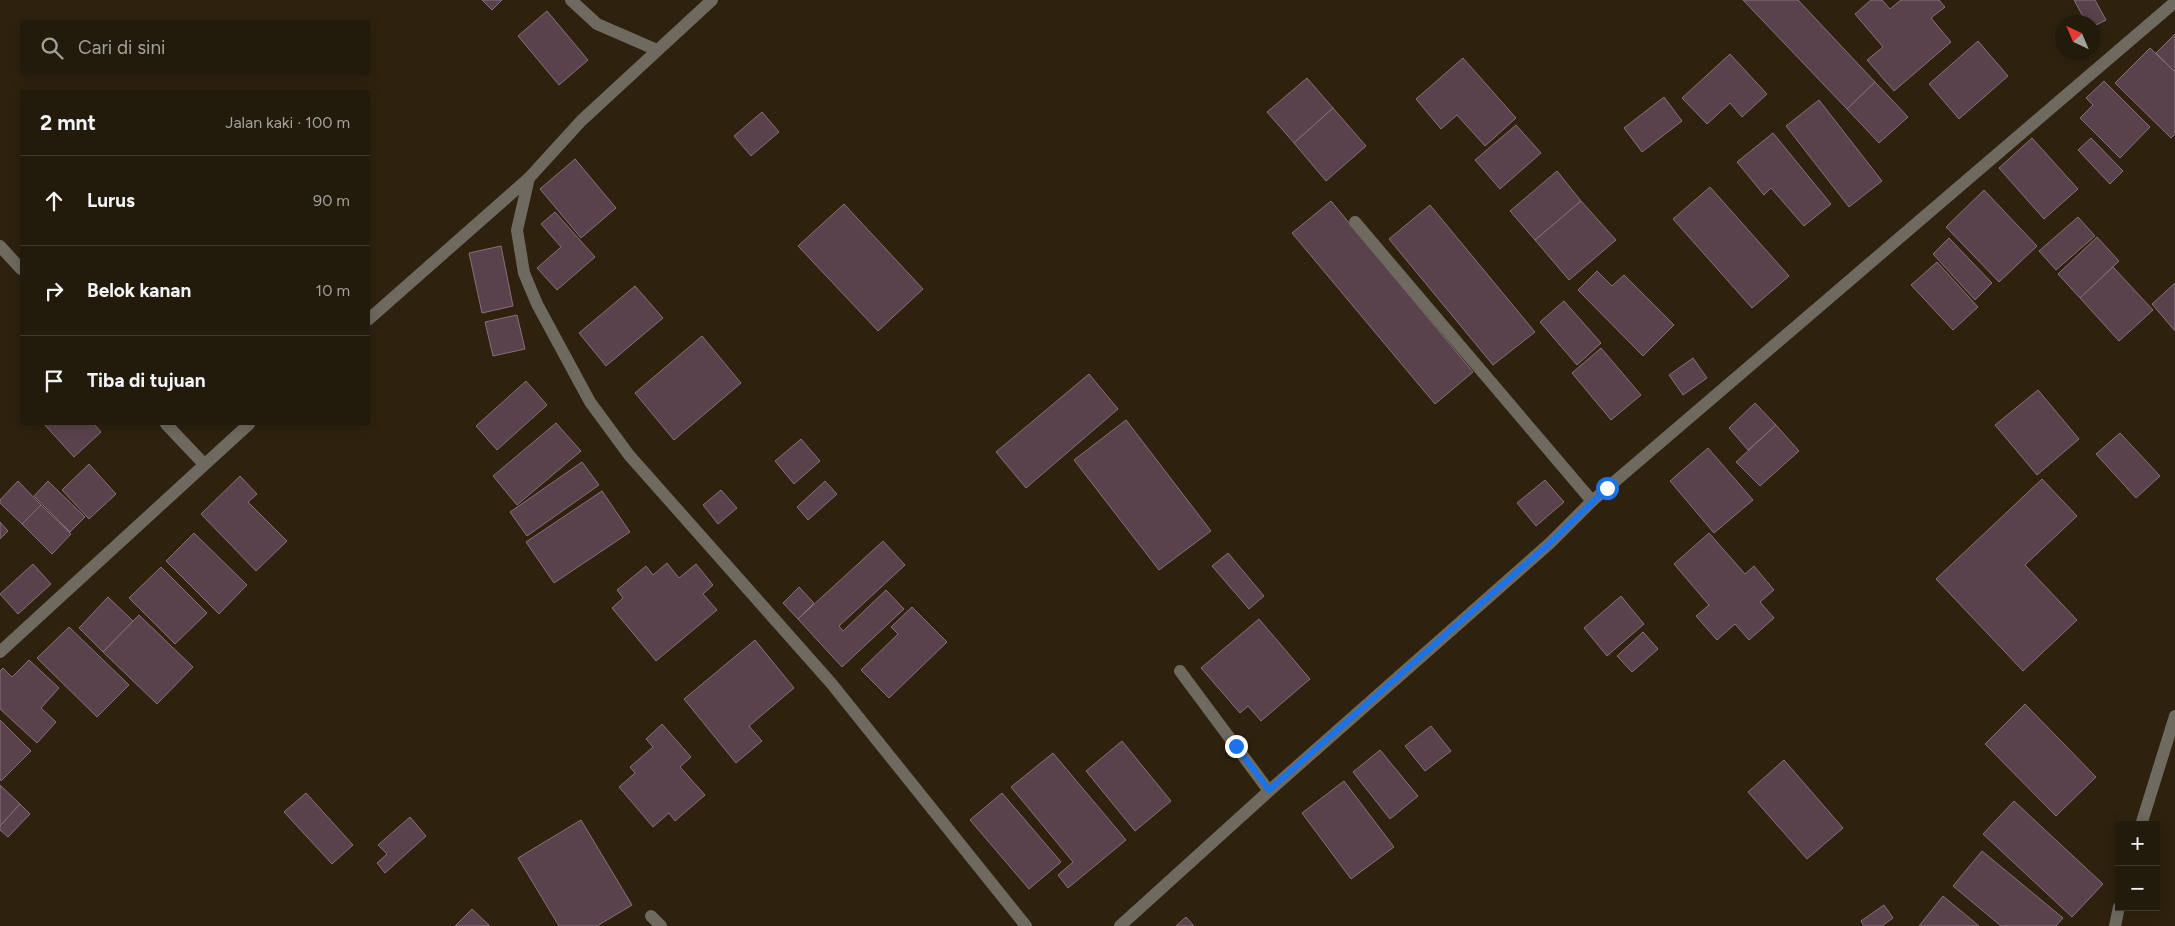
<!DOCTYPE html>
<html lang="id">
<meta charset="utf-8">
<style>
:root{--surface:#221a0a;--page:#2e2718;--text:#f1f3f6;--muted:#a2a19c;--line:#3f382b}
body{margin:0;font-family:Figtree,sans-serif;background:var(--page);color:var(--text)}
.controls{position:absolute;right:15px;bottom:15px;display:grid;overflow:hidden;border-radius:0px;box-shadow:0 2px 12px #0003}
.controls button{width:45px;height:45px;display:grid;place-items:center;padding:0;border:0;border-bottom:1px solid var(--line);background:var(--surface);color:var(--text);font:25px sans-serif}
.compass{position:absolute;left:2055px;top:15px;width:45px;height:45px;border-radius:50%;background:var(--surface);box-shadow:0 2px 12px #0003;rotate:316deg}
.stop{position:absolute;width:15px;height:15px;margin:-11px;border:4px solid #1a73e8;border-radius:50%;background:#fff}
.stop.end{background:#1a73e8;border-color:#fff;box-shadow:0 1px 5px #0008}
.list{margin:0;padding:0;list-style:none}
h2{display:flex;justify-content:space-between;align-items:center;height:65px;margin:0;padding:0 20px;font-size:21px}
h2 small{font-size:16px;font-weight:400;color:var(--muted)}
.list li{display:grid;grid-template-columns:32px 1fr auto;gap:15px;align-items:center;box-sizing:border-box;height:90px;padding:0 20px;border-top:1px solid var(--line)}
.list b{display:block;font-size:19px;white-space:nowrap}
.list em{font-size:16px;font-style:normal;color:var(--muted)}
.icon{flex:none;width:28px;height:28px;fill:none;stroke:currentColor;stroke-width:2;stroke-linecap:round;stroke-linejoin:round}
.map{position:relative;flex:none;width:2175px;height:926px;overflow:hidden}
.search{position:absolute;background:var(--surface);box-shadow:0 2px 12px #0003;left:20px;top:20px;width:350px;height:55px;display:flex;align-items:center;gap:12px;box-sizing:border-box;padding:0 18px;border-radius:0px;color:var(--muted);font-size:19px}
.panel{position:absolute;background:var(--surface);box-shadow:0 2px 12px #0003;left:20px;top:90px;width:350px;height:335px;border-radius:0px}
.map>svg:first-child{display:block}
.building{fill:#5a424c;stroke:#896e7a}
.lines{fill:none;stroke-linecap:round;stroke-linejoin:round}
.minor{stroke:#6f6a60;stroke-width:12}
.route{stroke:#1a73e8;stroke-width:6}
</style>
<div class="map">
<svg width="2175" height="926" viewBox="0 0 2175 926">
<rect width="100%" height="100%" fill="#2e220e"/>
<g class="building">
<polygon points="482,0 502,0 492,10"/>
<polygon points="1743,0 1798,0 1875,82 1847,109"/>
<polygon points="1871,0 1882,0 1890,9 1901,0 1939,0 1945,7 1931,18 1951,42 1894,91 1867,60 1883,47 1855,14"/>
<polygon points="2074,0 2095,0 2106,20 2092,27 2092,22 2086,22"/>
<polygon points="547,11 588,60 559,85 518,36"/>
<polygon points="2175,34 2175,72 2156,53"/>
<polygon points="1978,41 2008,76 1959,119 1929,84"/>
<polygon points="2150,48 2175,72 2175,134 2171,138 2115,83"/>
<polygon points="1730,54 1767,94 1742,117 1730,103 1707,124 1682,98"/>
<polygon points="1463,58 1516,118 1485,146 1457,115 1441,129 1416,99"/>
<polygon points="1307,78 1333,108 1294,143 1267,112"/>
<polygon points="2104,81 2150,127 2120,158 2080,118 2093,105 2086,98"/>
<polygon points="1875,82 1908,117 1879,143 1847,109"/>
<polygon points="1664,97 1682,121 1642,152 1624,128"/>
<polygon points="1819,100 1882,181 1849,207 1786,126"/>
<polygon points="1333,108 1366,146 1326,181 1294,143"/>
<polygon points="762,112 779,132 751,156 734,136"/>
<polygon points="1516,125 1541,153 1500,189 1475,160"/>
<polygon points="1773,133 1831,204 1804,226 1771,188 1764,195 1737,162"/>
<polygon points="2032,138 2078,189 2044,219 1999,168"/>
<polygon points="2091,138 2123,171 2110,184 2078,150"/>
<polygon points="575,159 616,208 581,238 540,189"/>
<polygon points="1557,171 1581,201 1535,240 1510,211"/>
<polygon points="1710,187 1789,276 1752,308 1673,219"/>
<polygon points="1984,190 2037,246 1999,282 1946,227"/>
<polygon points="1331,201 1473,372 1435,404 1292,233"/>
<polygon points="1581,201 1616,240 1569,280 1535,240"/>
<polygon points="844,204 923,289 878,331 798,246"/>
<polygon points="1430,205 1535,332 1493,365 1389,239"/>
<polygon points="555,212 595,257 557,290 537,268 561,247 541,224"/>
<polygon points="2078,217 2095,236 2056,270 2039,251"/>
<polygon points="2097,237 2119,261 2080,298 2058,274"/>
<polygon points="1949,238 1992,283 1975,300 1933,254"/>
<polygon points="501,246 513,306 482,313 469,253"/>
<polygon points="1937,262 1978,307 1953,330 1911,285"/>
<polygon points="2113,267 2153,310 2119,341 2080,298"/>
<polygon points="1597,271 1612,286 1624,275 1674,325 1643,356 1578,290"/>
<polygon points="2175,283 2175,331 2152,304"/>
<polygon points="635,286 663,318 606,366 579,333"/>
<polygon points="1564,301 1601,343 1577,365 1540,322"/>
<polygon points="517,315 525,349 493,356 485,322"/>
<polygon points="702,336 741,383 674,440 635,393"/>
<polygon points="1601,348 1641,395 1611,420 1572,373"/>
<polygon points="1693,358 1707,378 1683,395 1669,375"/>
<polygon points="1089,374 1118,409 1026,488 996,452"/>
<polygon points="526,381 547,405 497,450 476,426"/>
<polygon points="2038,390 2079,439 2037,475 1995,425"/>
<polygon points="1755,403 1776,425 1748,450 1729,428"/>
<polygon points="1126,420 1211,531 1159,570 1074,460"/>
<polygon points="556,423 581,451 517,505 493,476"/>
<polygon points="44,424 94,424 101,432 74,457"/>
<polygon points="1776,425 1799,451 1760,486 1736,462"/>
<polygon points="2120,433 2160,476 2136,498 2096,454"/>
<polygon points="801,439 820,461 794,484 775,461"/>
<polygon points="1708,448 1753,500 1714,533 1670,481"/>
<polygon points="582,462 599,485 527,536 510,512"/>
<polygon points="89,464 116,494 89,519 62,490"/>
<polygon points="240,476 257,494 248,502 287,541 256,571 201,514"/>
<polygon points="2042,479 2077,516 2025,565 2077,620 2023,671 1936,579"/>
<polygon points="1545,480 1564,502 1536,526 1517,503"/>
<polygon points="18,481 41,505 22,524 0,503 0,500"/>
<polygon points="48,481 85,517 70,532 34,496"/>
<polygon points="825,481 837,494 808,520 797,507"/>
<polygon points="721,490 737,508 718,524 703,505"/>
<polygon points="602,491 630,532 554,583 526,542"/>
<polygon points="41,505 71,534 52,554 22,524"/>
<polygon points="0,522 8,531 0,539"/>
<polygon points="194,533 247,585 219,614 166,561"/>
<polygon points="1709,533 1745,574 1754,566 1774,590 1760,602 1774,618 1749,640 1735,624 1717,640 1696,616 1709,605 1674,564"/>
<polygon points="883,541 905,565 839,626 843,631 886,590 904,609 842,667 798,619"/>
<polygon points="1228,553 1264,596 1249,609 1212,566"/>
<polygon points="667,563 679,578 696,564 713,585 703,594 717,610 656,661 612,608 623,598 617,590 646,566 653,575"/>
<polygon points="33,564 51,584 18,614 0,594"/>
<polygon points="161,567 207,613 175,644 129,598"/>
<polygon points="799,587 814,603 798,619 783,603"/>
<polygon points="1621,596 1644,624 1607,656 1584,628"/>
<polygon points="108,597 133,621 103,652 79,628"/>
<polygon points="912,607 947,642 889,698 861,670 898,634 891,627"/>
<polygon points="139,615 193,667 157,704 103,652"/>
<polygon points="1259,619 1310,679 1261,721 1248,706 1240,713 1201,668"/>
<polygon points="69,627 129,685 97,717 37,658"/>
<polygon points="1643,632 1658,649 1632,672 1617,656"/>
<polygon points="755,640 794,688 749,726 762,741 736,763 684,699"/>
<polygon points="29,660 59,688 41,708 56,722 37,743 0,709 0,671 3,668 12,677"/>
<polygon points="2025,704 2096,777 2056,816 1985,744"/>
<polygon points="0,720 31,751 1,781 0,779"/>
<polygon points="662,724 691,757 680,767 705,795 675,821 669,813 653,827 619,787 635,773 630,767 653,747 646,739"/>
<polygon points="1431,726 1451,751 1425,771 1405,746"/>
<polygon points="1122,741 1171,801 1135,831 1086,771"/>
<polygon points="1380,750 1418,796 1390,819 1353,772"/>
<polygon points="1053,753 1126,840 1068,888 1058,875 1073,862 1011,787"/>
<polygon points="1784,760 1843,828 1807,859 1748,792"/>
<polygon points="1344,781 1394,847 1351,879 1302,813"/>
<polygon points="0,785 20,804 0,826"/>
<polygon points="306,793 353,845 332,864 284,812"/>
<polygon points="1002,793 1061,862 1029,889 970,820"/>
<polygon points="2014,801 2103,884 2072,917 1983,834"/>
<polygon points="20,804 30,814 8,837 0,830 0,826"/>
<polygon points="410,817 426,836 385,873 377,863 387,854 378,845"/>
<polygon points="581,820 632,905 597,926 559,926 518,858"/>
<polygon points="1982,851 2063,918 2056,926 2001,926 1953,886"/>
<polygon points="1943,896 1979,926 1919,926"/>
<polygon points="1884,905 1893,918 1882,926 1864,926 1861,921"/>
<polygon points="472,909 490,926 455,926"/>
<polygon points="1186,917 1194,926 1176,926"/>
</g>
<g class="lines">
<g class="minor">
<polyline points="571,0 597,24 657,50"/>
<polyline points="529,178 517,230 524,273 537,304 590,402 629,455 831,683 1026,926"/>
<polyline points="1355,222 1592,501"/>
<polyline points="0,246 21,269"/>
<polyline points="369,319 529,178 581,121 712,0"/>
<polyline points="166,424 204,464"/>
<polyline points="0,652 249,424"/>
<polyline points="1180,671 1269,791"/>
<polyline points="2141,825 2175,716"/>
<polyline points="651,916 661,926"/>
<polyline points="1120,926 1269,791 1550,543 1592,501 2175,2"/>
<polyline points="2115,926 2119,907"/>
</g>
</g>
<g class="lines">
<polyline class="route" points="1236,746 1269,790 1550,543 1607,488"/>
</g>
</svg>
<div class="controls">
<button>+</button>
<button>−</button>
</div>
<svg class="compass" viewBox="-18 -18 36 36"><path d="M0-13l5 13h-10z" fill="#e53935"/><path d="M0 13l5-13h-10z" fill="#a2a19c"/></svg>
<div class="stop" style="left:1607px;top:488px"></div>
<div class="stop end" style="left:1236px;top:746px"></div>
<div class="search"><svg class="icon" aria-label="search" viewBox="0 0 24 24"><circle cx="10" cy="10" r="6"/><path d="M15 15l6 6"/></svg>Cari di sini</div>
<section class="panel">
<h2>2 mnt<small>Jalan kaki · 100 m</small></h2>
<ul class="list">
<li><svg class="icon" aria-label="ahead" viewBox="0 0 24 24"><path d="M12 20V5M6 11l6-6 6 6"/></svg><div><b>Lurus</b></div><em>90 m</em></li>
<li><svg class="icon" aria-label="right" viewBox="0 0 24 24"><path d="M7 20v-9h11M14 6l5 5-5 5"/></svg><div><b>Belok kanan</b></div><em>10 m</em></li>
<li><svg class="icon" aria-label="arrive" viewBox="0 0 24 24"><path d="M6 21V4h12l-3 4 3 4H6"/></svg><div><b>Tiba di tujuan</b></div></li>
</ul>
</section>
</div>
